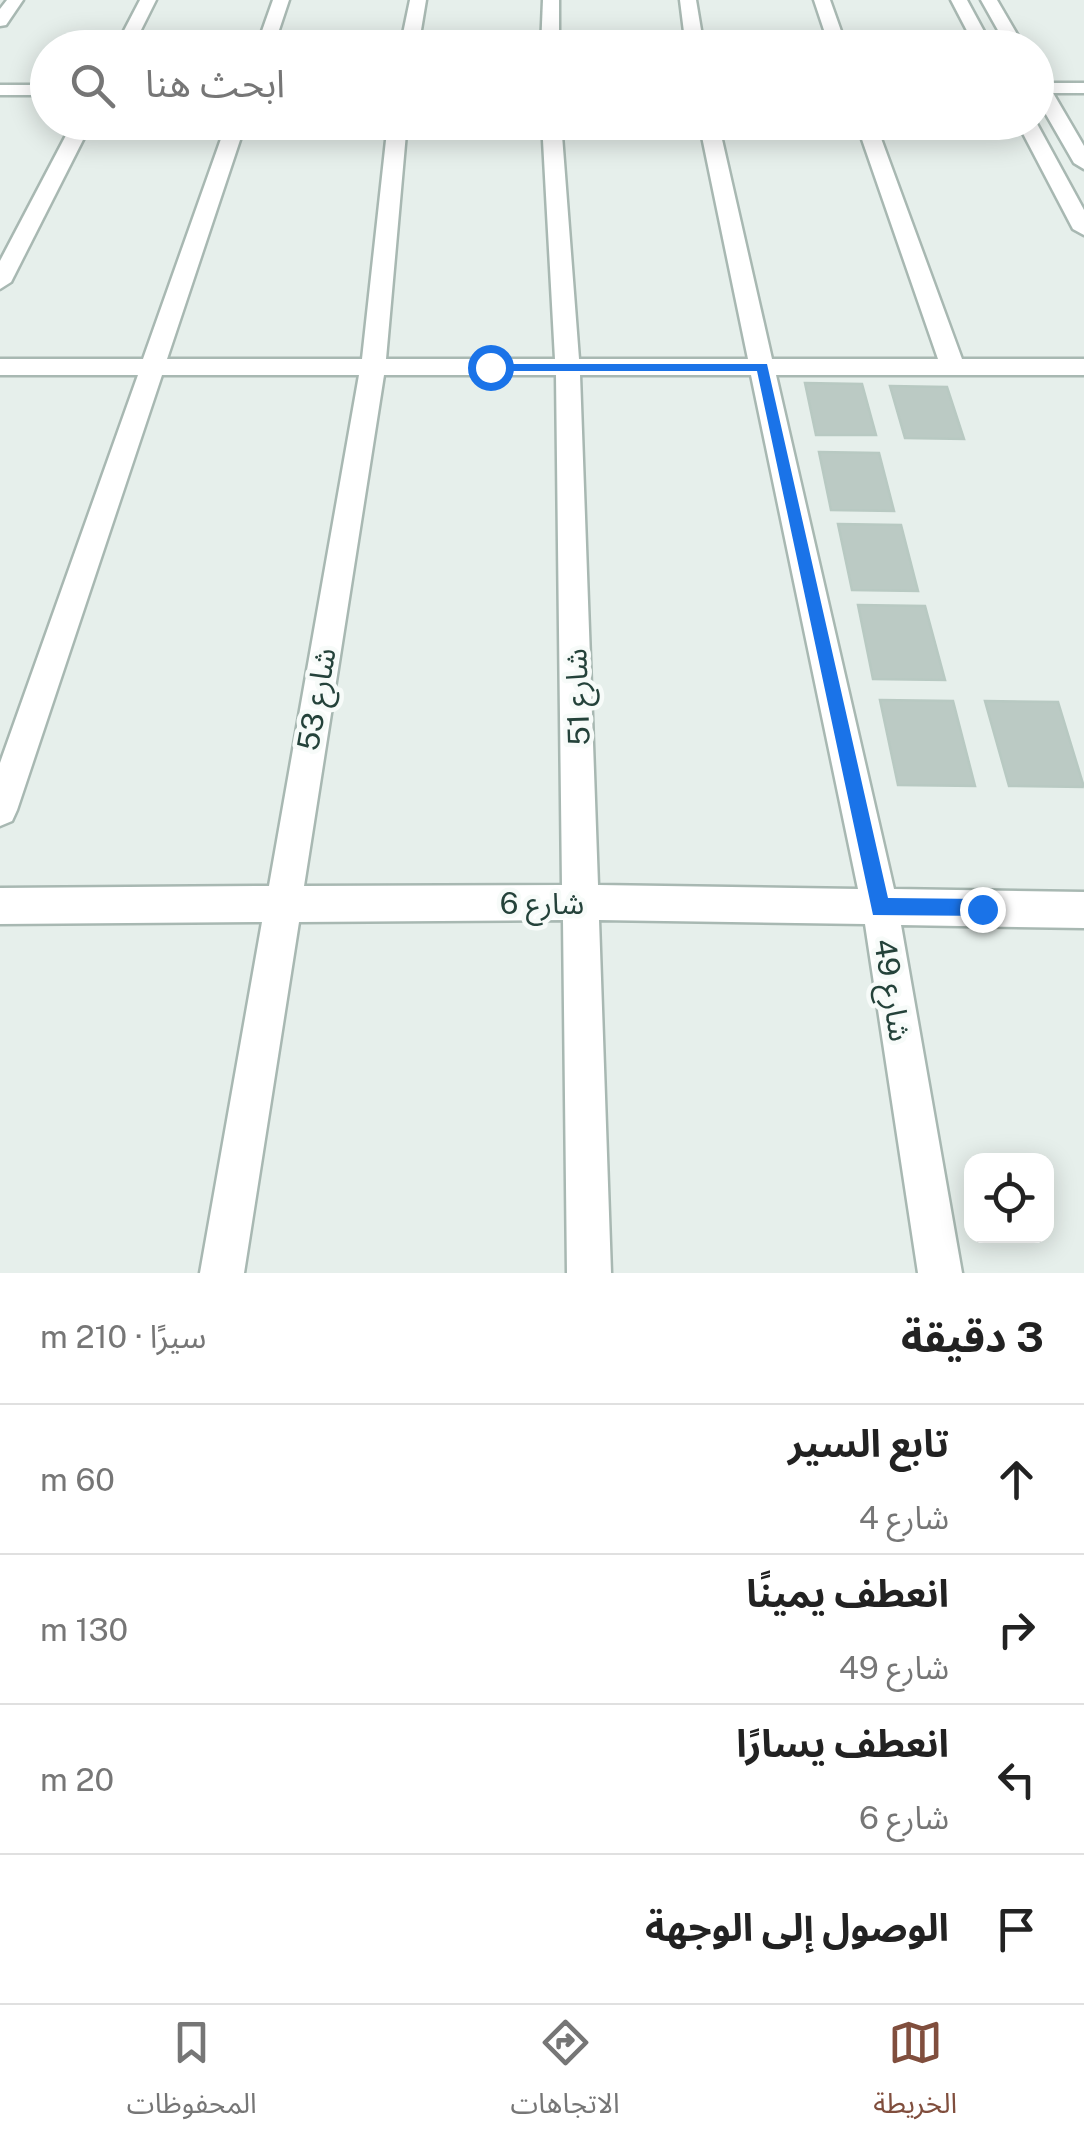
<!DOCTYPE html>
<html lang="ar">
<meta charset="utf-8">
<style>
:root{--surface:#fff;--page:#f6f6f6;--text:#222;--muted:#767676;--line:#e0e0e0;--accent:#804e3d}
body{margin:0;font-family:"Public Sans","Noto Sans Arabic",sans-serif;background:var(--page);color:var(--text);direction:rtl}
.controls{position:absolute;right:30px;bottom:30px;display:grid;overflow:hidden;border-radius:20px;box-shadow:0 5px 25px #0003}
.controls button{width:90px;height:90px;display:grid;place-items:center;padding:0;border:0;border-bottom:2px solid var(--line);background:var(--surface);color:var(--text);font:50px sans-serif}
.stop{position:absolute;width:30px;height:30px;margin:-22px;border:8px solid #1a73e8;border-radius:50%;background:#fff}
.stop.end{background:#1a73e8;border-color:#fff;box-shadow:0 2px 10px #0008}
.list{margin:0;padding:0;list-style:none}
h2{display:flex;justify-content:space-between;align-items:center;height:130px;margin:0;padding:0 40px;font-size:42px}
h2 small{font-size:32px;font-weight:400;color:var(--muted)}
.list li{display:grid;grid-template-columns:65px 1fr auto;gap:30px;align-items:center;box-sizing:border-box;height:150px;padding:0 40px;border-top:2px solid var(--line)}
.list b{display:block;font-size:38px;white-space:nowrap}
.list p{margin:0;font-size:32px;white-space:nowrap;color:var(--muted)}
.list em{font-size:32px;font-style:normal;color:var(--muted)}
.icon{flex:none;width:55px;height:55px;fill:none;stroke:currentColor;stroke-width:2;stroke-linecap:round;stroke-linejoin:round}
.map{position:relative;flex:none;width:1084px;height:1273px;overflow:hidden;direction:ltr}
.search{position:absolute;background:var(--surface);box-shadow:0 5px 25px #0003;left:30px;right:30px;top:30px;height:110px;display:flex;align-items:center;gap:25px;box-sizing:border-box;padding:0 35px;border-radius:55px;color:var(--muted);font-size:38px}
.sheet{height:730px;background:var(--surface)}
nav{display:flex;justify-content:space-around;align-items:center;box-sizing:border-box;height:140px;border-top:2px solid var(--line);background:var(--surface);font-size:28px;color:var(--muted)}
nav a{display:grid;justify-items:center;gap:5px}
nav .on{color:var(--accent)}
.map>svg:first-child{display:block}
.building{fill:#bbcac4;stroke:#b8c9c2;stroke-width:2.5}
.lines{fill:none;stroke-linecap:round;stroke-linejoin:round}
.street-casing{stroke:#a8b8b2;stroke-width:5}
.street{fill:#fff;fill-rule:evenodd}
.route{fill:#1a73e8}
.labels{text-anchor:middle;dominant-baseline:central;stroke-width:9;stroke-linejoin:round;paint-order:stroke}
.street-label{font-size:30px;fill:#24423a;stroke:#f7fbf9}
</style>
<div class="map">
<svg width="1084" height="1273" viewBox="0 0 1084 1273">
<rect width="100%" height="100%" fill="#e6efeb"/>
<g class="building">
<polygon points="805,383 862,384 876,435 816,435"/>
<polygon points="890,386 947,387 964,439 905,438"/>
<polygon points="819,452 879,453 894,511 831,510"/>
<polygon points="838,524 901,525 918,591 852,590"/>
<polygon points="858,605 925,606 945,680 873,679"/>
<polygon points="880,700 953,701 975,786 898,785"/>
<polygon points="985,701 1058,702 1084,787 1009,786"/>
</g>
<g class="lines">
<defs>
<g id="street">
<polygon points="7,0 23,0 6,25 0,26 0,9"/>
<polygon points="140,0 156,0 132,48 115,48"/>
<polygon points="273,0 289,0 273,48 256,48"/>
<polygon points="410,0 426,0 418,48 400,48"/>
<polygon points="543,0 559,0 559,48 541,48"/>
<polygon points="680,0 696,0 704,48 686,48"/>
<polygon points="814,0 830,0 847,48 830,48"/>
<polygon points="951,0 967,0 993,48 976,48"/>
<polygon points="981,0 997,0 1025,48 1008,48"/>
<polygon points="1036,75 1047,83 1084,83 1084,93 1053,93 1084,146 1084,169 1074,163 1036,97"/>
<rect x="0" y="85" width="48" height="10"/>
<polygon points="73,122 92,122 11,282 0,289 0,261"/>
<path d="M227,122H246L167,359H362L388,122H407L386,359H555L542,122H561L579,359H748L699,122H718L772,359H938L856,122H875L962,359H1084V375H776L894,889L1084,892V928L901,925L962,1273H918L865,924L599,920L611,1273H567L563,920L299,922L244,1273H200L262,922L0,924V888L269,886L359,375H162L17,810L12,821L0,826V763L138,375H0V359H143ZM384,375H556L562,885L304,886ZM580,375H751L858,889L598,885Z"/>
<polygon points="1017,122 1036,122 1084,210 1084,235 1073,229"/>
</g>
</defs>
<use href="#street" class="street-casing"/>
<use href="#street" class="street"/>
</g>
<polygon class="route" points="485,364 767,364 888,898 982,899 989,902 989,916 873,915 757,371 490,371 485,370"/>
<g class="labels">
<g class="street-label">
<text transform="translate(577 697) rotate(-92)">شارع 51</text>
<text transform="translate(316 699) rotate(-80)">شارع 53</text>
<text x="542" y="903">شارع 6</text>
<text transform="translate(893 990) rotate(81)">شارع 49</text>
</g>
</g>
</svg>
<div class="controls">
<button><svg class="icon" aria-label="locate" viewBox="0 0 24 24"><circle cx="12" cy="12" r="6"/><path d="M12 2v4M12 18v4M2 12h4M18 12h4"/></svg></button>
</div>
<div class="stop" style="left:490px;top:367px"></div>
<div class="stop end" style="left:982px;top:909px"></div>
<div class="search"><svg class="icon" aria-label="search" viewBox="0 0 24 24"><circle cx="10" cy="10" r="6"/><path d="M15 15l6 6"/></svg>ابحث هنا</div>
</div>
<section class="sheet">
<h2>3 دقيقة<small>سيرًا · 210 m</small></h2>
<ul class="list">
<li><svg class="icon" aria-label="ahead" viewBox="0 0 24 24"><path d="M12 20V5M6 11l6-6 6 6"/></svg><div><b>تابع السير</b><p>شارع 4</p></div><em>60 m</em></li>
<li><svg class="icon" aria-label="right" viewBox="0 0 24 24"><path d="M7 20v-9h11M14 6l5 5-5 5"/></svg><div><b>انعطف يمينًا</b><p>شارع 49</p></div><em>130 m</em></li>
<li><svg class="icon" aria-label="left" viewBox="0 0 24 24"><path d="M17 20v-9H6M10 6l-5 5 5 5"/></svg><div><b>انعطف يسارًا</b><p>شارع 6</p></div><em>20 m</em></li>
<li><svg class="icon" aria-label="arrive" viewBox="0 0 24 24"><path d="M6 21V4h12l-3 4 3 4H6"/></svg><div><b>الوصول إلى الوجهة</b></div></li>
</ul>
</section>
<nav>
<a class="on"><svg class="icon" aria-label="map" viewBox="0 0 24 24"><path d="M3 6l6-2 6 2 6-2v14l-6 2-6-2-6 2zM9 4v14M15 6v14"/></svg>الخريطة</a>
<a><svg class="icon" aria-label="directions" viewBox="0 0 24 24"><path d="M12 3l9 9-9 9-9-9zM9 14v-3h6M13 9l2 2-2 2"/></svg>الاتجاهات</a>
<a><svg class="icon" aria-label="saved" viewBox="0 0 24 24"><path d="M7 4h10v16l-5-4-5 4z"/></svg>المحفوظات</a>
</nav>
